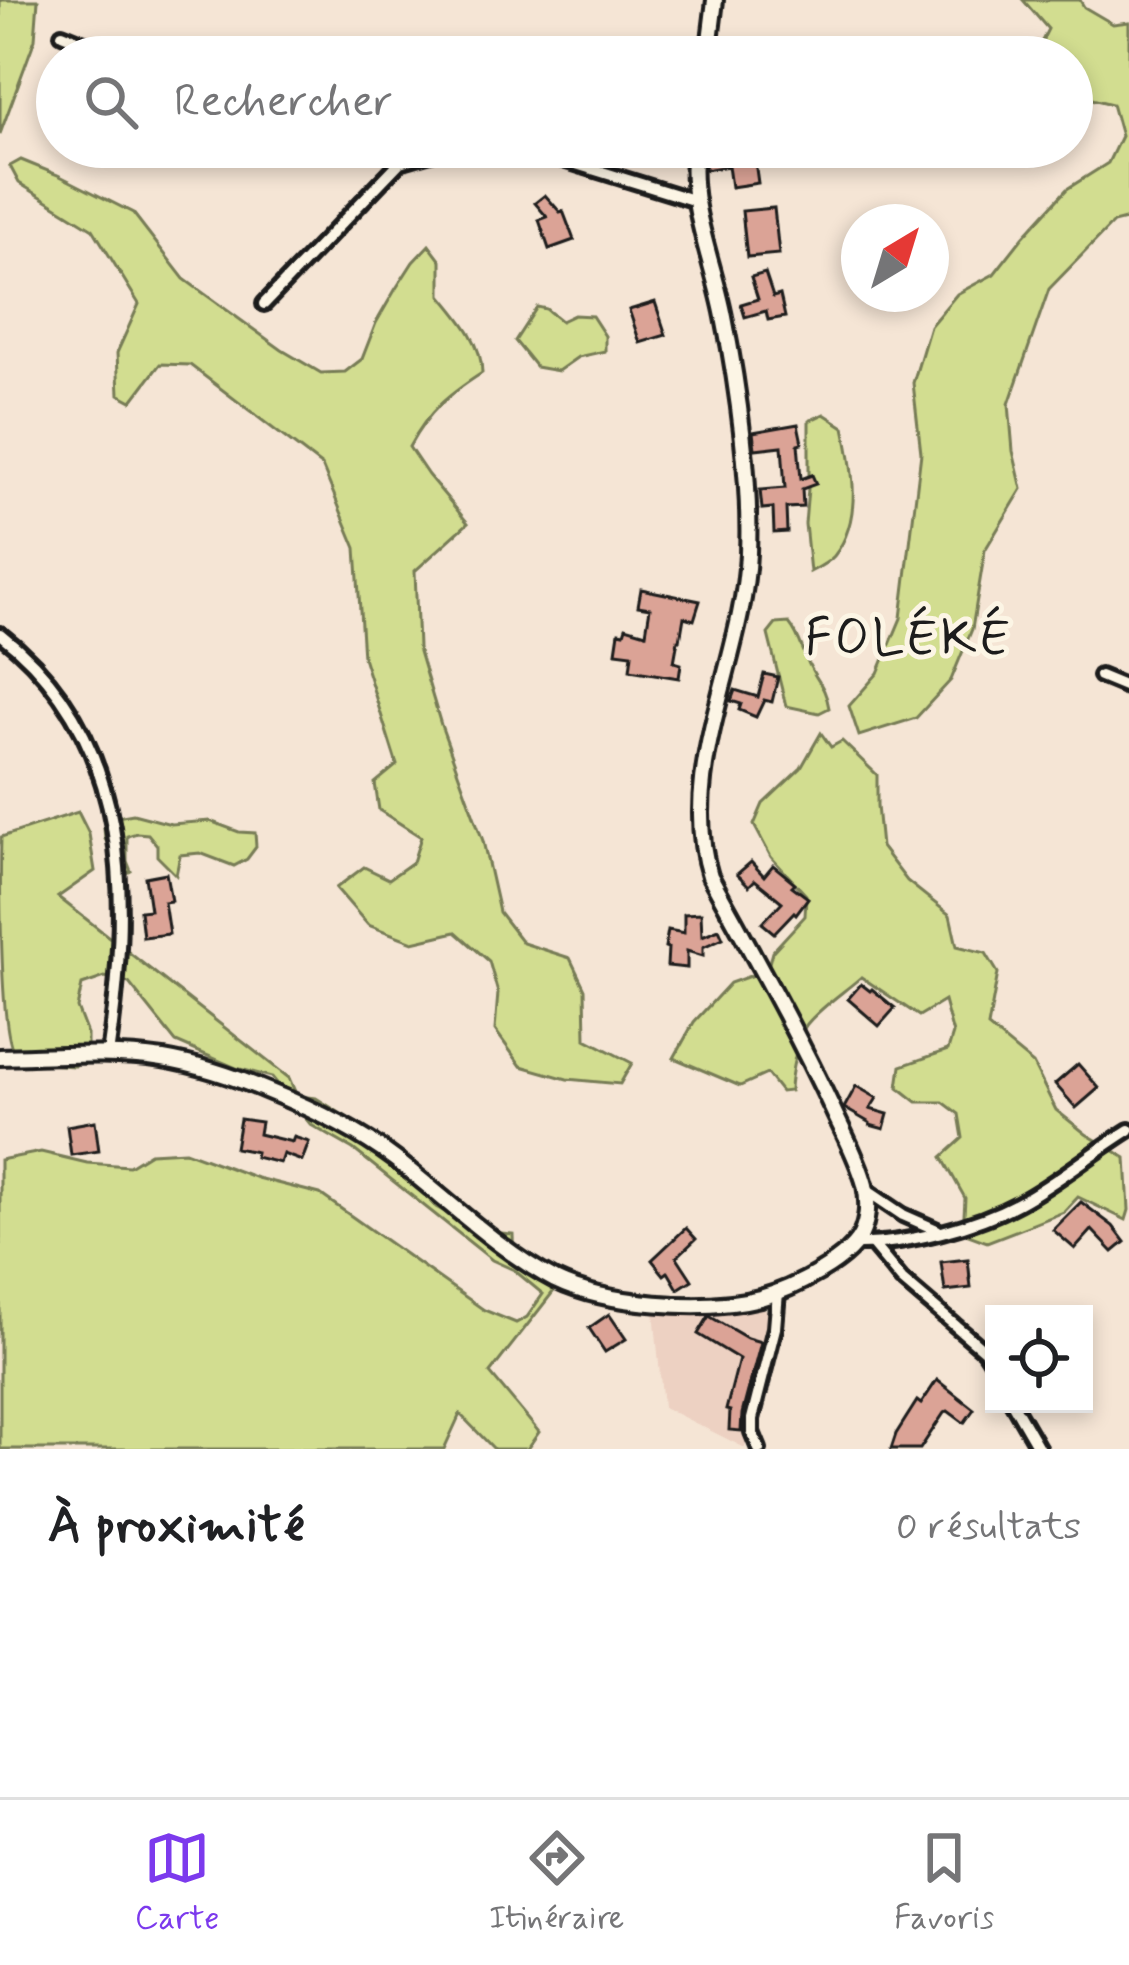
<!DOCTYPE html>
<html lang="fr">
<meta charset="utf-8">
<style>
:root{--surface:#fff;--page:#f6f6f6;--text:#202124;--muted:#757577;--line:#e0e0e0;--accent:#7c3aed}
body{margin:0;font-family:Mynerve,sans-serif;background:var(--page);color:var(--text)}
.controls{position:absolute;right:36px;bottom:36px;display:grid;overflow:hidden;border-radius:0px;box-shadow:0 6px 18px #0003}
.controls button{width:108px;height:108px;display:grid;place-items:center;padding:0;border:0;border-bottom:3px solid var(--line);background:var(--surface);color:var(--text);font:60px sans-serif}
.compass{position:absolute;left:841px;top:204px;width:108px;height:108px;border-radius:50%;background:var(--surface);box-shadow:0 6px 18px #0003;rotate:38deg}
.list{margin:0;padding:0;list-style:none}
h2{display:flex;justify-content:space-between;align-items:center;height:156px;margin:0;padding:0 48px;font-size:51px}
h2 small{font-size:39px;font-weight:400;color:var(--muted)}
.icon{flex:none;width:66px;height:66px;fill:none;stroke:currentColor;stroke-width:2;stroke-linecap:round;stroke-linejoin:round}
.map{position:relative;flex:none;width:1129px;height:1449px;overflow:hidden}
.search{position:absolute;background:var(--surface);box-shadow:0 6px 18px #0003;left:36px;right:36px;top:36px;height:132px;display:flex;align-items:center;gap:30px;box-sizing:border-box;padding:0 42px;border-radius:66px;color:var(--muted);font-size:45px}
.sheet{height:348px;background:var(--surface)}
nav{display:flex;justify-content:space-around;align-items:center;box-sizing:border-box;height:168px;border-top:3px solid var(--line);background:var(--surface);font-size:33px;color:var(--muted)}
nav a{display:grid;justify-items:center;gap:6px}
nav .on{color:var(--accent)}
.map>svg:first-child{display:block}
.built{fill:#edd1c2}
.green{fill:#d2dd90;stroke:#777c56;stroke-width:3}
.building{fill:#dba396;stroke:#1c1c1c;stroke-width:3}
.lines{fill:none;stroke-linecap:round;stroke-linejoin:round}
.street-casing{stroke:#1c1c1c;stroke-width:20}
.secondary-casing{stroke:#1c1c1c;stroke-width:22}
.street{stroke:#fcf5e5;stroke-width:10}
.secondary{stroke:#fcf5e5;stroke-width:14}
.labels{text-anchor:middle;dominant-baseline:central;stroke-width:10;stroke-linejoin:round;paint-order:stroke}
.quarter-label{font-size:51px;letter-spacing:3px;fill:#1c1c1c;stroke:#fcf5e5}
</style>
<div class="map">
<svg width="1129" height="1449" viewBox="0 0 1129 1449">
<rect width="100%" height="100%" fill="#f5e5d5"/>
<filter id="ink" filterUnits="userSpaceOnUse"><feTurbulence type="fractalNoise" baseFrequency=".00833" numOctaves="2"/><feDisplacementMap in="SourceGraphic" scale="24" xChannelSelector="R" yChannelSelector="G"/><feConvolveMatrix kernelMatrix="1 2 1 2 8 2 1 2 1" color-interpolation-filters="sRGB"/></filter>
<g filter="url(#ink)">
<polygon class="built" points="758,1306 781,1317 745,1448 663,1407 654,1311 692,1314"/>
<g class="green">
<polygon points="0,0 38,0 35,39 0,134"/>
<polygon points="1023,0 1080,0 1084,7 1113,24 1129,22 1129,219 1113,223 1049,289 1009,404 1013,451 1022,489 985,550 972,629 951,680 916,718 859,736 849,706 878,673 901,618 921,453 913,383 930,326 957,294 994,274 1023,237 1067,189 1108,163 1121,136 1112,104 1072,94 1072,57 1034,57 1048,29"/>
<path d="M21,160L58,175L133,213L184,279L282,350L321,373L345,372L362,359L376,323L395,290L413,262L429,245L441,261V295C460,318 482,342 482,373C448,395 429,410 409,447L428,475L468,523L415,571L418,648L441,725L483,841L499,912L523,943L570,958L585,989L586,1039L632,1063L620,1084L567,1079L521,1066L495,1030L498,993L489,961L456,932L413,942L368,925L336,888L364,867L389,879L413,862L421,837L379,810L375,783L397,765L363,657L356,548L322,466L190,365L160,364L132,401L119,394L117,353L139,304L93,229L19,183L10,166Z"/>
<polygon points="537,307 546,309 561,321 574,315 592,316 605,336 605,351 578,357 558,371 536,367 515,341"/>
<path d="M824,414L844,427C853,469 863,519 834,556C828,563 818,568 810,572L805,524L809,477V421Z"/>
<path d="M789,623C799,635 801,646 807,660C815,680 825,684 829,708L819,713L786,706L768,634L776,624Z"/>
<path d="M821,733L831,747L842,741L877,775V806L881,847L907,881L950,915L957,946L986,953L998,973L988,1027L1033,1064L1056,1110L1086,1134L1126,1158L1129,1210L1126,1220L1078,1197L1064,1212L987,1242L963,1233L965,1198L942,1157L963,1138L959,1114L943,1102H917L898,1087L901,1066L948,1050L953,1034L944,1001L919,1016L861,977C844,992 822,1006 807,1024C798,1035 790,1076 790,1091L781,1092L767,1074L740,1086L674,1058L694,1022L730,983L767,970L772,952L805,916L806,895L771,857L754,825L763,804L801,768Z"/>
<path d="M78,812L89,834L95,871L58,897L289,1078L297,1096L316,1098L384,1141L436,1207L480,1231L513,1234L514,1265L557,1287L490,1373L539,1432L527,1449H494L460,1414L444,1449H0V1160L41,1152L87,1163L129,1166L150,1153L185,1151L257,1178L320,1194L484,1310L516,1323L527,1317L543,1294L514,1270L492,1260L353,1149L311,1125L272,1077L236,1068L176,1042L129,983L105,977L82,985L77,1008L87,1034V1045L75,1066C55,1064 27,1066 13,1050C0,1027 0,872 1,837Z"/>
<polygon points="133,814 171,824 210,821 239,832 255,833 256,847 247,859 234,866 200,853 180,855 176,875 157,856 157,845 148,834 137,833 127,836 127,861 131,871 125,874 105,839 104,828 117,817"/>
</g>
<g class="building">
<polygon points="730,151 731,156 754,154 758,183 731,187 728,166 705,170 706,155"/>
<polygon points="545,195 560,212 563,211 574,240 549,249 539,220 547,217 535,203"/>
<polygon points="774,208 779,254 747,257 742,211"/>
<polygon points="765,273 773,297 780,295 785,317 768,320 766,311 745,317 741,304 758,299 751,277"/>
<polygon points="655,302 666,335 640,343 629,310"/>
<polygon points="798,424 802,443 798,444 801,479 812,475 816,484 802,489 803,507 786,508 787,532 774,533 773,508 762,509 760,490 785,488 782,446 755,449 753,432"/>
<polygon points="641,589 700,601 694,620 684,617 680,640 678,640 674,662 681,664 679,678 630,670 632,654 616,652 619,632 624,633 626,627 646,633 650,608 638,606"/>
<polygon points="764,674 778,677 772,702 764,700 756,717 739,710 741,704 731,701 735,690 758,697"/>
<polygon points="751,862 764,876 773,865 795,883 792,886 808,898 796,914 794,912 774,933 762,923 782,902 755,880 749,886 737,874"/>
<polygon points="166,873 171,901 164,902 169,934 143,937 140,911 150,910 145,877"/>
<polygon points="701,913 702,936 719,929 723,938 703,947 703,956 687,951 687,968 667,966 668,948 665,947 668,930 684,933 684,914"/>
<polygon points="861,984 870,991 872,989 895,1008 879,1026 848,999"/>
<polygon points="1078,1064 1099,1088 1076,1108 1055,1084"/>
<polygon points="856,1086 877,1098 870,1109 888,1114 884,1129 870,1125 870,1123 844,1108"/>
<polygon points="240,1119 261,1122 259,1134 292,1142 294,1137 309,1142 302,1161 283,1154 280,1163 255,1157 256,1152 235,1148"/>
<polygon points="95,1121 99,1151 71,1155 67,1126"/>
<polygon points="1081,1202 1113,1226 1125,1242 1113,1252 1092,1230 1075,1249 1053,1230"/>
<polygon points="686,1228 696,1239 677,1257 692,1280 678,1289 668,1272 664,1275 652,1260"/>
<polygon points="968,1259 971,1288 945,1291 941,1262"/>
<polygon points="609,1314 626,1339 605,1352 589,1328"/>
<polygon points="709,1316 747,1338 761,1342 742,1414 741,1431 729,1430 730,1411 726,1410 739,1359 698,1334"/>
<polygon points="937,1380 974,1409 964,1423 948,1411 944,1413 920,1449 891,1449 896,1434 917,1401 921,1404"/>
</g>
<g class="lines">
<defs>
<g id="street">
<polyline points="62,34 119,57"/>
<polyline points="521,147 696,201"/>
<polyline points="264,304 400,162 452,147"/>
<path d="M0,634C135,739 130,902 108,1055"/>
<polyline points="1100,676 1129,688"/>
<polyline points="866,1190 903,1215 937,1230"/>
<path d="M856,1244C906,1245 976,1226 1019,1203C1058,1182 1092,1153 1129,1130"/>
<polyline points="872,1244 902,1280 985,1351 994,1365"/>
<polyline points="1013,1404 1039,1449"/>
<polyline points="759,1449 752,1432 752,1419 775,1328 778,1292"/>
</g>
<g id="secondary">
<polyline points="708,57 715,0"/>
<path d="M0,1057C54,1056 110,1051 163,1059C199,1065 235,1077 268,1091C313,1109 357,1130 395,1159C444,1197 501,1252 555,1280C606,1305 705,1312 760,1298C790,1290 853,1260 863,1230C868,1216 868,1199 865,1185C858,1159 844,1134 833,1110C796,1030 752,953 710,876C677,772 744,659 748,553C751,482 738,387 724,317C713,260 687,205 695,147"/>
</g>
</defs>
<use href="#street" class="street-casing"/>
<use href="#secondary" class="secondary-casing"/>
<use href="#street" class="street"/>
<use href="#secondary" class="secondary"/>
</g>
</g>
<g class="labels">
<g class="quarter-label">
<text x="909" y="640">FOLÉKÉ</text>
</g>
</g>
</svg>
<div class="controls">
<button><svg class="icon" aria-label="locate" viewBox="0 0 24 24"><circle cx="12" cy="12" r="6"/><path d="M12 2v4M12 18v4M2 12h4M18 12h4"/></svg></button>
</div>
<svg class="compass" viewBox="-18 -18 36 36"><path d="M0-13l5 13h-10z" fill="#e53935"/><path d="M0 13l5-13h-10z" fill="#757577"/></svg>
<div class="search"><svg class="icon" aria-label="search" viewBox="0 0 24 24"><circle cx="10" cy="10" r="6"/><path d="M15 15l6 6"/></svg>Rechercher</div>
</div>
<section class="sheet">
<h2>À proximité<small>0 résultats</small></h2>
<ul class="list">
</ul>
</section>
<nav>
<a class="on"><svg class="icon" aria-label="map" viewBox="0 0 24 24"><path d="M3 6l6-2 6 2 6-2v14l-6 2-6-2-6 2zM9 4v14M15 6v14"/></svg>Carte</a>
<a><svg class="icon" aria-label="directions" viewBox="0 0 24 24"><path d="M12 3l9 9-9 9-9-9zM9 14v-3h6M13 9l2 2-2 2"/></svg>Itinéraire</a>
<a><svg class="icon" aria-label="saved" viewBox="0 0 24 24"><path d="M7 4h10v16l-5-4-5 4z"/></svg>Favoris</a>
</nav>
